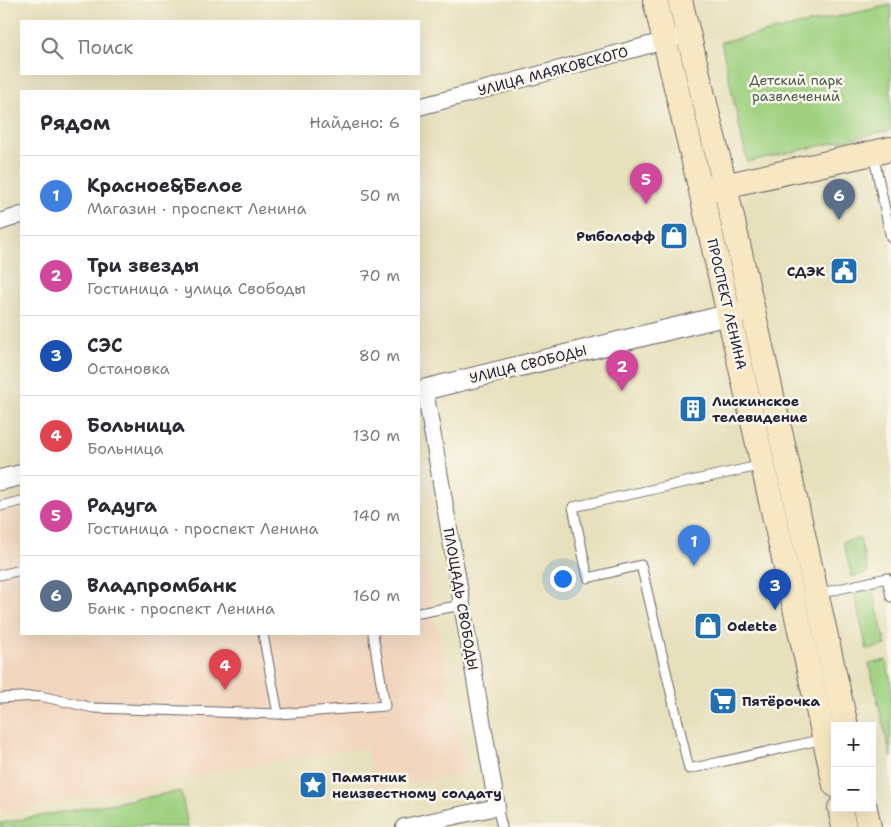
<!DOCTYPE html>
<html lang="ru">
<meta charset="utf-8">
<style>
:root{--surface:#fff;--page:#f2f2f3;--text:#2b2b33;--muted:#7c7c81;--line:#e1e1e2;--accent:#db2777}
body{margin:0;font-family:"Shantell Sans",sans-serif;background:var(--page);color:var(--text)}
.controls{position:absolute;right:15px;bottom:15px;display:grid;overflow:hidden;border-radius:0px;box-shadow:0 5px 20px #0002}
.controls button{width:45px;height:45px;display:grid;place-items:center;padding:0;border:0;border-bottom:1px solid var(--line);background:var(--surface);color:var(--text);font:25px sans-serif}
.you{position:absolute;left:562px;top:578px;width:18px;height:18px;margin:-12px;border:4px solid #fff;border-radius:50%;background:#1a73e8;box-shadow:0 0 0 8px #1a73e833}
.badge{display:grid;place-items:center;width:32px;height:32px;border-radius:50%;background:var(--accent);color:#fff;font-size:16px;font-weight:700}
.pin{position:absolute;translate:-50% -41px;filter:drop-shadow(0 1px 2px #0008)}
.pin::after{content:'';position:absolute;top:26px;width:18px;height:15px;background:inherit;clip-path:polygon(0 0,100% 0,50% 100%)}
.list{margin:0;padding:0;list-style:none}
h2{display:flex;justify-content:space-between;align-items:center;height:65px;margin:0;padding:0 20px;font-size:21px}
h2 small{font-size:16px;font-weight:400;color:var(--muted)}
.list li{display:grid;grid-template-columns:32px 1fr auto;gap:15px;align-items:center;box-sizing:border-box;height:80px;padding:0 20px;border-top:1px solid var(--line)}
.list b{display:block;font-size:19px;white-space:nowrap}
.list p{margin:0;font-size:16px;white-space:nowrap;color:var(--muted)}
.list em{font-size:16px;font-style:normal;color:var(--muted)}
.icon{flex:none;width:28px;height:28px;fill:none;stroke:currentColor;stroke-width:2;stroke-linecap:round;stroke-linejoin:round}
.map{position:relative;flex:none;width:891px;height:827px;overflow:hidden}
.search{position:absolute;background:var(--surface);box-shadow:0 5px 20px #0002;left:20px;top:20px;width:400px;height:55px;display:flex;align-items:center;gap:12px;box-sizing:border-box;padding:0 18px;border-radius:0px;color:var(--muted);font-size:19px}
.panel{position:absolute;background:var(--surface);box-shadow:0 5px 20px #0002;left:20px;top:90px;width:400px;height:545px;border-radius:0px}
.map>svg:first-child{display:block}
.built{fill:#f2d5bd}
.green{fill:#9fd180;stroke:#607a5e}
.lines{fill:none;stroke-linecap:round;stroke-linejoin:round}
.service-casing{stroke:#676468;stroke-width:11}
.minor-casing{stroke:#676468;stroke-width:18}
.tertiary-casing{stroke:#676468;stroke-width:22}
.secondary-casing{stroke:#676468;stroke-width:26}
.service{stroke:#fff;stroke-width:9}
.minor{stroke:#fff;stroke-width:16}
.tertiary{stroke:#fff;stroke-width:20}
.secondary{stroke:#f7e8c3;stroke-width:24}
.labels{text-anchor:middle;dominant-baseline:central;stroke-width:5;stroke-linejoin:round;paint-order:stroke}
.street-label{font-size:14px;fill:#22223b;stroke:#fbf7ec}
.park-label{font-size:14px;fill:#485750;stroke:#fbf7ec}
.poi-label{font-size:14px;font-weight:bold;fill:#22223b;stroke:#fbf7ec;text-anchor:start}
</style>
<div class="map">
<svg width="891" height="827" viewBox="0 0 891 827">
<rect width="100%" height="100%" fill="#fbf7ec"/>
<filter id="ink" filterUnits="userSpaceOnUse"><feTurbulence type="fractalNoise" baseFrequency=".02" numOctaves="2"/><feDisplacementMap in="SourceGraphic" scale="10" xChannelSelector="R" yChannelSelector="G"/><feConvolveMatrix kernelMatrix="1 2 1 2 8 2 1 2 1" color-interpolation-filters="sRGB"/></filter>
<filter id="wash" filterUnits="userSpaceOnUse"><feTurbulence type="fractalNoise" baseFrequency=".0096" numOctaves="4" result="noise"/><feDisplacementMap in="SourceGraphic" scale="20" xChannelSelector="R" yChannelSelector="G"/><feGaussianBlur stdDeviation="1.12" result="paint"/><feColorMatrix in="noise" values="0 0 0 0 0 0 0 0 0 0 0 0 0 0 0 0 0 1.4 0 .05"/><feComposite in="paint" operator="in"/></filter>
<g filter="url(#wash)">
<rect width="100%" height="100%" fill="#e7e0bc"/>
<polygon class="built" points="21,502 21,634 419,634 419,535 466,774 375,790 367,747 247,766 0,814 0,507"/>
<g class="green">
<polygon points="891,5 891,130 747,162 721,42"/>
<polygon points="860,538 868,573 852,577 843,542"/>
<polygon points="872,589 886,645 867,650 854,593"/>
<polygon points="886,660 891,681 891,758 869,664"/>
<polygon points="181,791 188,827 0,827 0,823"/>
</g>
</g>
<g filter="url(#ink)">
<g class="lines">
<defs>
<g id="service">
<polyline points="873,153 891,238"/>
<polyline points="763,465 573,507 588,578 641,565 689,769 824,739"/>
<polyline points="0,506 21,501"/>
<polyline points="0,575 21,570"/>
<polyline points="817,594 887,578 891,597"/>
<polyline points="419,613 462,605"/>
<polyline points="263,634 278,714"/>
<polyline points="0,698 40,696 94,708 278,714 385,706 373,634"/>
<polyline points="497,807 502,827"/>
</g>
<g id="minor">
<polyline points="419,107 675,38"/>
<polyline points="0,222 21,215"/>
<polyline points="404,827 497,807 425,390"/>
</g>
<g id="tertiary">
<polyline points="419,391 744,311"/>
<polyline points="0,480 21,475"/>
</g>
<g id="secondary">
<polyline points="655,0 701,191 835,785"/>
<polyline points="680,0 725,186 846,726"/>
<polyline points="710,189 891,149"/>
<polyline points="840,808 844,827"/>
<polyline points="865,808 869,827"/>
</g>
</defs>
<use href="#service" class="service-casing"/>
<use href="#minor" class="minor-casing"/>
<use href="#tertiary" class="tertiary-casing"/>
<use href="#secondary" class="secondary-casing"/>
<use href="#service" class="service"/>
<use href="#minor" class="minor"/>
<use href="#tertiary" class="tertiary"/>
<use href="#secondary" class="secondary"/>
</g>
</g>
<defs>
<symbol id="shop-square" viewBox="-11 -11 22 22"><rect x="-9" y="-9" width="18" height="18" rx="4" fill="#1f6fb2" stroke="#fbf7ec"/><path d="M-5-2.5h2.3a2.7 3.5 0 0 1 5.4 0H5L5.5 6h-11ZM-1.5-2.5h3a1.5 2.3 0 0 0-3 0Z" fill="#fff"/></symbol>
<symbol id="civic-square" viewBox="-11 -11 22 22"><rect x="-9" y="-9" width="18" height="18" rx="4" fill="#1f6fb2" stroke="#fbf7ec"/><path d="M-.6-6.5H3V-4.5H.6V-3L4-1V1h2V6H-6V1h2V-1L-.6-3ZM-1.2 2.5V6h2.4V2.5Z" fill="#fff"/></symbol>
<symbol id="building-square" viewBox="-11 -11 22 22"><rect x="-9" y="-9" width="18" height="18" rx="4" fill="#1f6fb2" stroke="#fbf7ec"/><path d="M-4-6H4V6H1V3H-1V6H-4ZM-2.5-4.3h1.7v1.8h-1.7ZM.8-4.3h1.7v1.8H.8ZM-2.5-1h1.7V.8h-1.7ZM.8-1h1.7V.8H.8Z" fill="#fff"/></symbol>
<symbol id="supermarket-square" viewBox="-11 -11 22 22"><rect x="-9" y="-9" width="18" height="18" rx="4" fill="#1f6fb2" stroke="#fbf7ec"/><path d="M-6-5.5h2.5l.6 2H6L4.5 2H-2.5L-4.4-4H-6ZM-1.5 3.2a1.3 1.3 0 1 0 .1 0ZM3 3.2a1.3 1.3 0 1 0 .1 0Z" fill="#fff"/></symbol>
<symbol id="sight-square" viewBox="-11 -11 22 22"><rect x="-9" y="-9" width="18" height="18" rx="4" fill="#1f6fb2" stroke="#fbf7ec"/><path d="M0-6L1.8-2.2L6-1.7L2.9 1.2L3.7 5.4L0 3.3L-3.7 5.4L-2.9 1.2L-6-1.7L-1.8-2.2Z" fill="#fff"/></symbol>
</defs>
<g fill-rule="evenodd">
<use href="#shop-square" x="658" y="220" width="32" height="32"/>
<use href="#civic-square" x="828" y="255" width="32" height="32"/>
<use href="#building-square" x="677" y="393" width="32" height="32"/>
<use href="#shop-square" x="692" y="610" width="32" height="32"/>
<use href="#supermarket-square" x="707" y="685" width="32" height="32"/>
<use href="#sight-square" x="297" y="769" width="32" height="32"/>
</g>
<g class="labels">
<g class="street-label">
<text transform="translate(553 71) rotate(-15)">УЛИЦА МАЯКОВСКОГО</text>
<text transform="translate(727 304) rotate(77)">ПРОСПЕКТ ЛЕНИНА</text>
<text transform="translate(528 364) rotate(-14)">УЛИЦА СВОБОДЫ</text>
<text transform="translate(461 599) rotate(80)">ПЛОЩАДЬ СВОБОДЫ</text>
</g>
<g class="park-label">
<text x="796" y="80">Детский парк<tspan x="796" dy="16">развлечений</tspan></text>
</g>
<g class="poi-label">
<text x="655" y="236" text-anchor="end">Рыболофф</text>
<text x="825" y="271" text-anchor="end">СДЭК</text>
<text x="712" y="401">Лискинское<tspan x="712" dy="16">телевидение</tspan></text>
<text x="727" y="626">Odette</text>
<text x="742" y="701">Пятёрочка</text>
<text x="332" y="777">Памятник<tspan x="332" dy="16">неизвестному солдату</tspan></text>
</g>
</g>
</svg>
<div class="controls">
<button>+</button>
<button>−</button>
</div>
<div class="you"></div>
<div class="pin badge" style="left:694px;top:566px;background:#3f7fe0">1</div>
<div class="pin badge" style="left:622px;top:391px;background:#d1479c">2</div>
<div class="pin badge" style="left:775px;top:610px;background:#1a4fb4">3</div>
<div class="pin badge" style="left:225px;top:690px;background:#e0444e">4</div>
<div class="pin badge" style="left:646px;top:204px;background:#d1479c">5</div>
<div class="pin badge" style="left:839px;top:220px;background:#5c6f8a">6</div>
<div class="search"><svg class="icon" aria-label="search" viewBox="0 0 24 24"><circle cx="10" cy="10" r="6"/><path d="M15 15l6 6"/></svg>Поиск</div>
<section class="panel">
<h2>Рядом<small>Найдено: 6</small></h2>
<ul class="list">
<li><span class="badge" style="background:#3f7fe0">1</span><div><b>Красное&amp;Белое</b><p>Магазин · проспект Ленина</p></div><em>50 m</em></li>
<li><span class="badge" style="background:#d1479c">2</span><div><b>Три звезды</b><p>Гостиница · улица Свободы</p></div><em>70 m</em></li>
<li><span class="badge" style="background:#1a4fb4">3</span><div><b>СЭС</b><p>Остановка</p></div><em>80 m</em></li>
<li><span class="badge" style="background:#e0444e">4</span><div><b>Больница</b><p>Больница</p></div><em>130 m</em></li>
<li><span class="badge" style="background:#d1479c">5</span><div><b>Радуга</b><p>Гостиница · проспект Ленина</p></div><em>140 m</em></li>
<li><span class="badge" style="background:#5c6f8a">6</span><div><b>Владпромбанк</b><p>Банк · проспект Ленина</p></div><em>160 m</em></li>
</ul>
</section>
</div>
